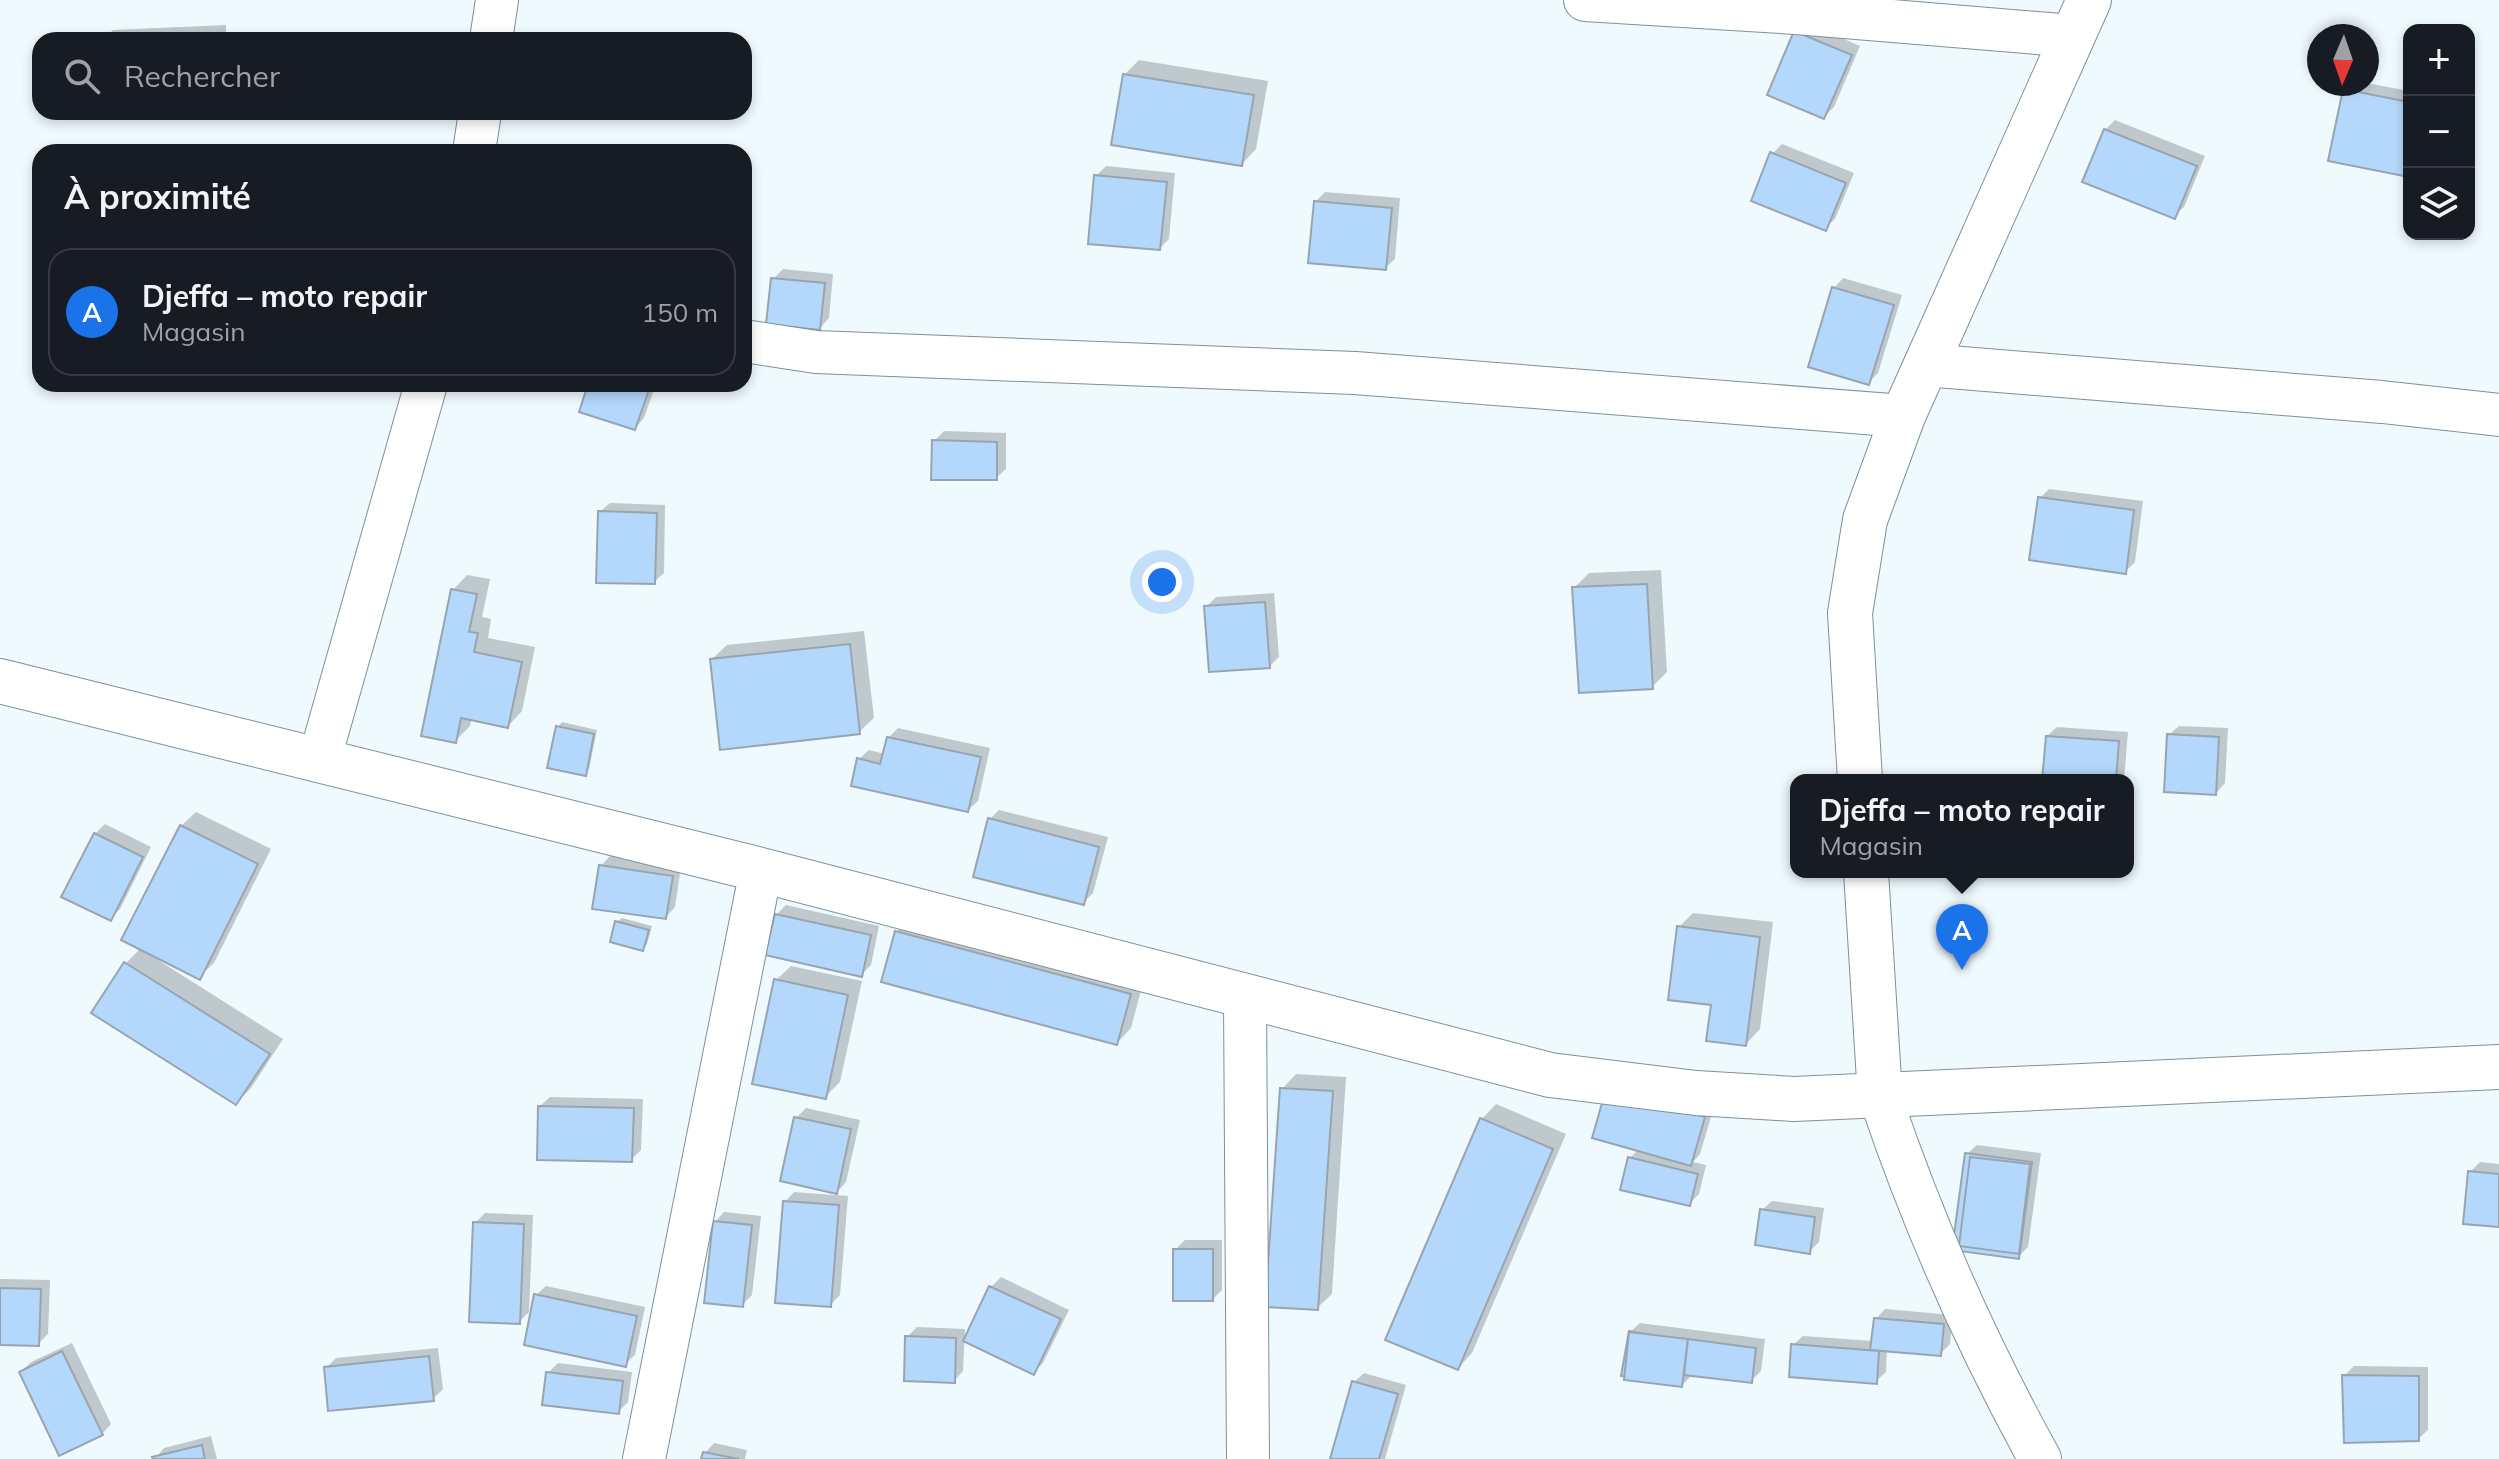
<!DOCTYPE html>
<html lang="fr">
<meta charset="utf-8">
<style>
:root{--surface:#171b24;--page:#242831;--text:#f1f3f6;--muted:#9ea1a6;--line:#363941;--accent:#1a73e8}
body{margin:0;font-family:Mulish,sans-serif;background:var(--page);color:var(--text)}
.controls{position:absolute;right:24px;top:24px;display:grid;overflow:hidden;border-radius:16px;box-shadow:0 4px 12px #0003}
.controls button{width:72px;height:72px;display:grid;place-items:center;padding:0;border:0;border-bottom:2px solid var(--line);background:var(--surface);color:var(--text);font:40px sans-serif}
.compass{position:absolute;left:2307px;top:24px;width:72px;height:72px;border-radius:50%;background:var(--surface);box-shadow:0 4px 12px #0003;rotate:182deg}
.you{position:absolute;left:1162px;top:582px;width:28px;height:28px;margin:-20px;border:6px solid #fff;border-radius:50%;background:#1a73e8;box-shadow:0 0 0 12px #1a73e833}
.badge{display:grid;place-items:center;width:52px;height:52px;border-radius:50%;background:var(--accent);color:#fff;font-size:26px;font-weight:700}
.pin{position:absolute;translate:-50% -66px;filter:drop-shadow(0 2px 4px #0008)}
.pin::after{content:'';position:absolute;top:42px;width:28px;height:24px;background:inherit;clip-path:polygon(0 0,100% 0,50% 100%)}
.popup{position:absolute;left:1790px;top:774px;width:344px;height:104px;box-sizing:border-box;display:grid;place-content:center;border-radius:16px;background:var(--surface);filter:drop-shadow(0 2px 6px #0005);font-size:26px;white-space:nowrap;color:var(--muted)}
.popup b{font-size:30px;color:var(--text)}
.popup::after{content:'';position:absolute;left:50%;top:100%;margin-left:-16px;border:16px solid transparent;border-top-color:var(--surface)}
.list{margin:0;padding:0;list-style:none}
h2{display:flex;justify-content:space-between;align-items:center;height:104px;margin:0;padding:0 32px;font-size:34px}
h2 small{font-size:26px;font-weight:400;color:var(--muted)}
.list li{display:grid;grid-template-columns:52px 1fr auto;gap:24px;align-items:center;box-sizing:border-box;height:128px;margin:0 16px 16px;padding:0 16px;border:2px solid var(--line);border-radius:24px}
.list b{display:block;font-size:30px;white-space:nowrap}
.list p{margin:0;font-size:26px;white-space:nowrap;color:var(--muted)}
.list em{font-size:26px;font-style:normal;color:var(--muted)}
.icon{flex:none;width:44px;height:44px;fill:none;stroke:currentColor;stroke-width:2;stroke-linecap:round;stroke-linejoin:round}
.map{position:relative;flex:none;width:2499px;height:1459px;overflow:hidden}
.search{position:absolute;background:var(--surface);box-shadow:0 4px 12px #0003;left:32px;top:32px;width:720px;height:88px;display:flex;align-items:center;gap:20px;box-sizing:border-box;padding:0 28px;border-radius:24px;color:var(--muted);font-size:30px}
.panel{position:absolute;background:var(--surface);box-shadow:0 4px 12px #0003;left:32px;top:144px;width:720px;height:248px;border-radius:24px}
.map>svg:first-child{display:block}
.shadow{fill:#0003}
.building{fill:#b4d8fc;stroke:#99a4b1;stroke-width:2}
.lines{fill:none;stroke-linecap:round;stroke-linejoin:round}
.street-casing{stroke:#7f9097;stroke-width:44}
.secondary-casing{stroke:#7f9097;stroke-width:46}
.street{stroke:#fff;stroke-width:42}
.secondary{stroke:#fff;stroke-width:44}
</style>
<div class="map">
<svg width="2499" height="1459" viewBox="0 0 2499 1459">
<rect width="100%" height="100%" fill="#effaff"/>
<g class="shadow">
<polygon points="1805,22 1860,46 1834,107 1824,117 1770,94"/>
<polygon points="226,25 226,40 103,40 113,30"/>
<polygon points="1139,60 1268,81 1256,149 1242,164 1125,74"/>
<polygon points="2367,83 2409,91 2409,175 2345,90 2350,84"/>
<polygon points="2115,120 2205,156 2184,207 2174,216 2105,130"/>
<polygon points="1782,144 1854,173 1835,219 1825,228 1772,154"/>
<polygon points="1106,166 1175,173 1169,239 1160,248 1096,176"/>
<polygon points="1325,192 1400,198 1395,259 1385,268 1315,202"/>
<polygon points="783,269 833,274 829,318 820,328 773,279"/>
<polygon points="1843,278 1902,295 1878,373 1868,383 1834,288"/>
<polygon points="590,384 656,384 644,418 635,428"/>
<polygon points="944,431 1006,433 1006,469 996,478 934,441"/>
<polygon points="2049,489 2143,501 2135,562 2126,571 2040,498"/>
<polygon points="610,503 665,505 664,573 654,582 600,512"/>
<polygon points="1661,570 1667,672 1652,687 1574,588 1589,573"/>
<polygon points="467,575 490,579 482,617 491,619 488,638 535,647 522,711 508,726 472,718 470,726 455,741 453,590"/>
<polygon points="1274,593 1279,657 1270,666 1206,607 1216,597"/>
<polygon points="864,631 874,718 859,732 712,659 727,645"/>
<polygon points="562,722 597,730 589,769 585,773 558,727"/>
<polygon points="2179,726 2228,728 2225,783 2216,793 2169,735"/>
<polygon points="2057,727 2128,732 2124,780 2044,780 2047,736"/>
<polygon points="898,728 990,748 978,801 968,810 859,759 869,750 885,754 888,738"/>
<polygon points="999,810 1108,837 1093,893 1083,903 989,820"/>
<polygon points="196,812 271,849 214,963 199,977 160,958 158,960 283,1039 251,1088 236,1103 126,963 141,948 181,826"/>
<polygon points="105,824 151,847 120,909 110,919 95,834"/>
<polygon points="610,856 681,867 675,907 666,917 601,866"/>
<polygon points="786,905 879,926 871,965 861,975 776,915"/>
<polygon points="1693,913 1773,922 1760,1029 1746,1044 1713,1003 1679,927"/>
<polygon points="622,918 652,926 647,944 643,948 617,922"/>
<polygon points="911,918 1144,979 1131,1028 1117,1043 896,932"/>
<polygon points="791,966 862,981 840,1082 825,1097 776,980"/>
<polygon points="1296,1074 1346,1077 1332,1294 1317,1308 1282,1089"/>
<polygon points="550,1097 643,1099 641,1150 631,1160 540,1106"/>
<polygon points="1496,1104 1566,1134 1472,1353 1458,1368 1482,1119"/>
<polygon points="1714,1107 1700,1154 1693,1162 1706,1165 1699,1194 1689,1204 1630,1158 1639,1149 1594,1137"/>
<polygon points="806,1108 860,1120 846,1182 837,1192 796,1118"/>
<polygon points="1977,1145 2041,1153 2028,1247 2019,1256 1967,1154"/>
<polygon points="2480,1162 2499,1164 2499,1225 2470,1172"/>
<polygon points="794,1192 848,1196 840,1295 830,1305 785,1202"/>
<polygon points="1772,1201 1824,1208 1819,1242 1809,1252 1762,1210"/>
<polygon points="724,1212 761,1216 752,1295 742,1305 715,1222"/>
<polygon points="485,1213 533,1215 529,1312 519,1322 475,1223"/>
<polygon points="1185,1240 1222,1240 1222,1290 1213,1299 1175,1250"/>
<polygon points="1001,1277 1069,1310 1043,1363 1034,1372 965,1340 991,1287"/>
<polygon points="0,1279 50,1280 48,1334 38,1344 0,1343"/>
<polygon points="546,1286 645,1307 635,1355 625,1364 536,1295"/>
<polygon points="1885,1309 1953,1315 1950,1344 1940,1354 1887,1349 1886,1372 1876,1381 1793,1345 1803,1336 1873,1341 1876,1319"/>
<polygon points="1640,1323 1765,1339 1761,1371 1751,1381 1691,1376 1682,1385 1630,1332"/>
<polygon points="917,1327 965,1329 963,1371 954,1381 907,1337"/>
<polygon points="72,1343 111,1424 102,1434 21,1372 31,1362"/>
<polygon points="438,1348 443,1389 433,1399 326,1368 336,1358"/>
<polygon points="558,1363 632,1372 628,1402 618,1412 548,1373"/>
<polygon points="2354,1366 2428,1367 2428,1430 2418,1439 2344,1376"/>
<polygon points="1364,1373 1406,1385 1385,1459 1332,1459 1354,1382"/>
<polygon points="211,1436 217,1459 155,1459 164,1448"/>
<polygon points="714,1443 747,1450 745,1459 703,1459 705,1453"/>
</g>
<g class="building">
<polygon points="1794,31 1852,55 1824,119 1767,95"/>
<polygon points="217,34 217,40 101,40 101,39"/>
<polygon points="1123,74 1254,95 1242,166 1111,145"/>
<polygon points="2343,89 2409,102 2409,177 2328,161"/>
<polygon points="2104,129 2197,166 2175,219 2082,182"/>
<polygon points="1770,152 1846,183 1826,231 1751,201"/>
<polygon points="1094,175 1167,182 1160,250 1088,244"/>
<polygon points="1314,201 1392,208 1386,270 1308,263"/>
<polygon points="771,278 825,283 820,330 766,324"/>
<polygon points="1832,287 1894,305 1869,385 1808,367"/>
<polygon points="588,384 651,384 635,430 579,412"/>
<polygon points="932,440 997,442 997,480 931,480"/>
<polygon points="2038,497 2134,510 2126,574 2029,560"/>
<polygon points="598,511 657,513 655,584 596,583"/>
<polygon points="1647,584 1653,689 1579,693 1572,587"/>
<polygon points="451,589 477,594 469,632 478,633 474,652 522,662 508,728 461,718 456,743 421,736"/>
<polygon points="1265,602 1270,668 1209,672 1204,606"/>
<polygon points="850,644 860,734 720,750 710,659"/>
<polygon points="556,726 594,734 586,776 547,768"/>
<polygon points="2167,734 2219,737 2216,795 2164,792"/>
<polygon points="2046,736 2119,741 2116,780 2042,780"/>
<polygon points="887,737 981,757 968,812 851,786 857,758 880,764"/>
<polygon points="988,818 1099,847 1084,905 973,877"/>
<polygon points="180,825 258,864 200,980 121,940"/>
<polygon points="94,833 143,857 111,921 61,897"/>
<polygon points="599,865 673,876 666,919 592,909"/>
<polygon points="775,914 871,935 862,977 765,955"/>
<polygon points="615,921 649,930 643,951 610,942"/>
<polygon points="1677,926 1760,937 1746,1046 1706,1041 1711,1005 1668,1000"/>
<polygon points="895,931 1131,994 1117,1045 881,982"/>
<polygon points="124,962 270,1054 236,1105 91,1013"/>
<polygon points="774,979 848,995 826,1099 752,1084"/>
<polygon points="1280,1088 1333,1091 1318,1310 1265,1307"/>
<polygon points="1606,1089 1705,1117 1691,1166 1592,1138"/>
<polygon points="538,1106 634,1108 632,1162 537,1160"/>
<polygon points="794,1117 851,1129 837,1194 780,1181"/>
<polygon points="1480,1118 1553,1149 1458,1370 1385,1340"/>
<polygon points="1965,1153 2032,1162 2019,1259 1952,1250"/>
<polygon points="1628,1157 1698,1174 1690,1206 1620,1190"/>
<polygon points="1970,1157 2030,1164 2019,1254 1959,1246"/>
<polygon points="2468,1171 2499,1174 2499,1227 2463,1224"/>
<polygon points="783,1201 839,1205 831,1307 775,1303"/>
<polygon points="1760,1209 1815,1217 1810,1254 1755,1245"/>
<polygon points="713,1221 752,1225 743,1307 704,1303"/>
<polygon points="473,1222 524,1224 520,1324 469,1322"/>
<rect x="1173" y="1249" width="40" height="52"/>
<polygon points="989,1286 1061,1319 1034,1375 963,1341"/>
<polygon points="0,1288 41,1289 39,1346 0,1345"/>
<polygon points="534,1294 637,1316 626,1367 524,1345"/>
<polygon points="1874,1318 1944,1324 1941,1356 1870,1350"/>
<polygon points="1629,1331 1687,1341 1680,1385 1621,1376"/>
<polygon points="1629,1332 1688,1339 1682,1387 1624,1380"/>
<polygon points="905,1336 956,1338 955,1383 904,1381"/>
<polygon points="1688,1339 1756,1348 1752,1383 1684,1375"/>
<polygon points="1791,1344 1879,1351 1877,1384 1789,1377"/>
<polygon points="62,1351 103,1435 59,1456 19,1372"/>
<polygon points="429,1356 434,1401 328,1411 324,1367"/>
<polygon points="546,1372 623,1381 619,1414 542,1405"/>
<polygon points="2342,1375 2419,1376 2419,1441 2344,1443"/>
<polygon points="1352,1381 1398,1394 1379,1459 1330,1459"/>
<polygon points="202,1445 205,1459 153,1459 152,1457"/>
<polygon points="703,1452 739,1459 701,1459"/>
</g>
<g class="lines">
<defs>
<g id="street">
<polyline points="1585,0 1796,13 2073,36"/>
<polyline points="491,40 497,0"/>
<polyline points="474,152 480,112"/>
<polyline points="744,341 816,352 1355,373 1903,416"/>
<polyline points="1925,365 2382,402 2499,415"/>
<polyline points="319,761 426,384"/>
<polyline points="1245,998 1248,1459"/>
<path d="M1880,1096C1922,1221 1976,1343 2040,1459"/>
<polyline points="644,1459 761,870"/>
</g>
<g id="secondary">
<polyline points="0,681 761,870 1550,1075 1696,1093 1794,1099 2499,1067"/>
<polyline points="1860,780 1850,613 1865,520 1903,416 2089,0"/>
<polyline points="1866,872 1880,1096"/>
</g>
</defs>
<use href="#street" class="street-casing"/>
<use href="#secondary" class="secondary-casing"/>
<use href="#street" class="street"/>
<use href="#secondary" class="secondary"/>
</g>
</svg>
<div class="controls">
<button>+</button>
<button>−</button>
<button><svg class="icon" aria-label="layers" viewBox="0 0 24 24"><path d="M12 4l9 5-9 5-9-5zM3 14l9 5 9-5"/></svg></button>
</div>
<svg class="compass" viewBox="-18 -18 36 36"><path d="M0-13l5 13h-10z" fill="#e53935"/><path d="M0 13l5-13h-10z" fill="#9ea1a6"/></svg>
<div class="you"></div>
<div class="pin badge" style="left:1962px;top:970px">A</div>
<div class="popup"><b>Djeffa – moto repair</b>Magasin</div>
<div class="search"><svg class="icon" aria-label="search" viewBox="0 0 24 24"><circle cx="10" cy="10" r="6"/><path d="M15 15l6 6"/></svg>Rechercher</div>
<section class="panel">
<h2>À proximité<small></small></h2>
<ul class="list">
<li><span class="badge">A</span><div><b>Djeffa – moto repair</b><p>Magasin</p></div><em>150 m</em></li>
</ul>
</section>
</div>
